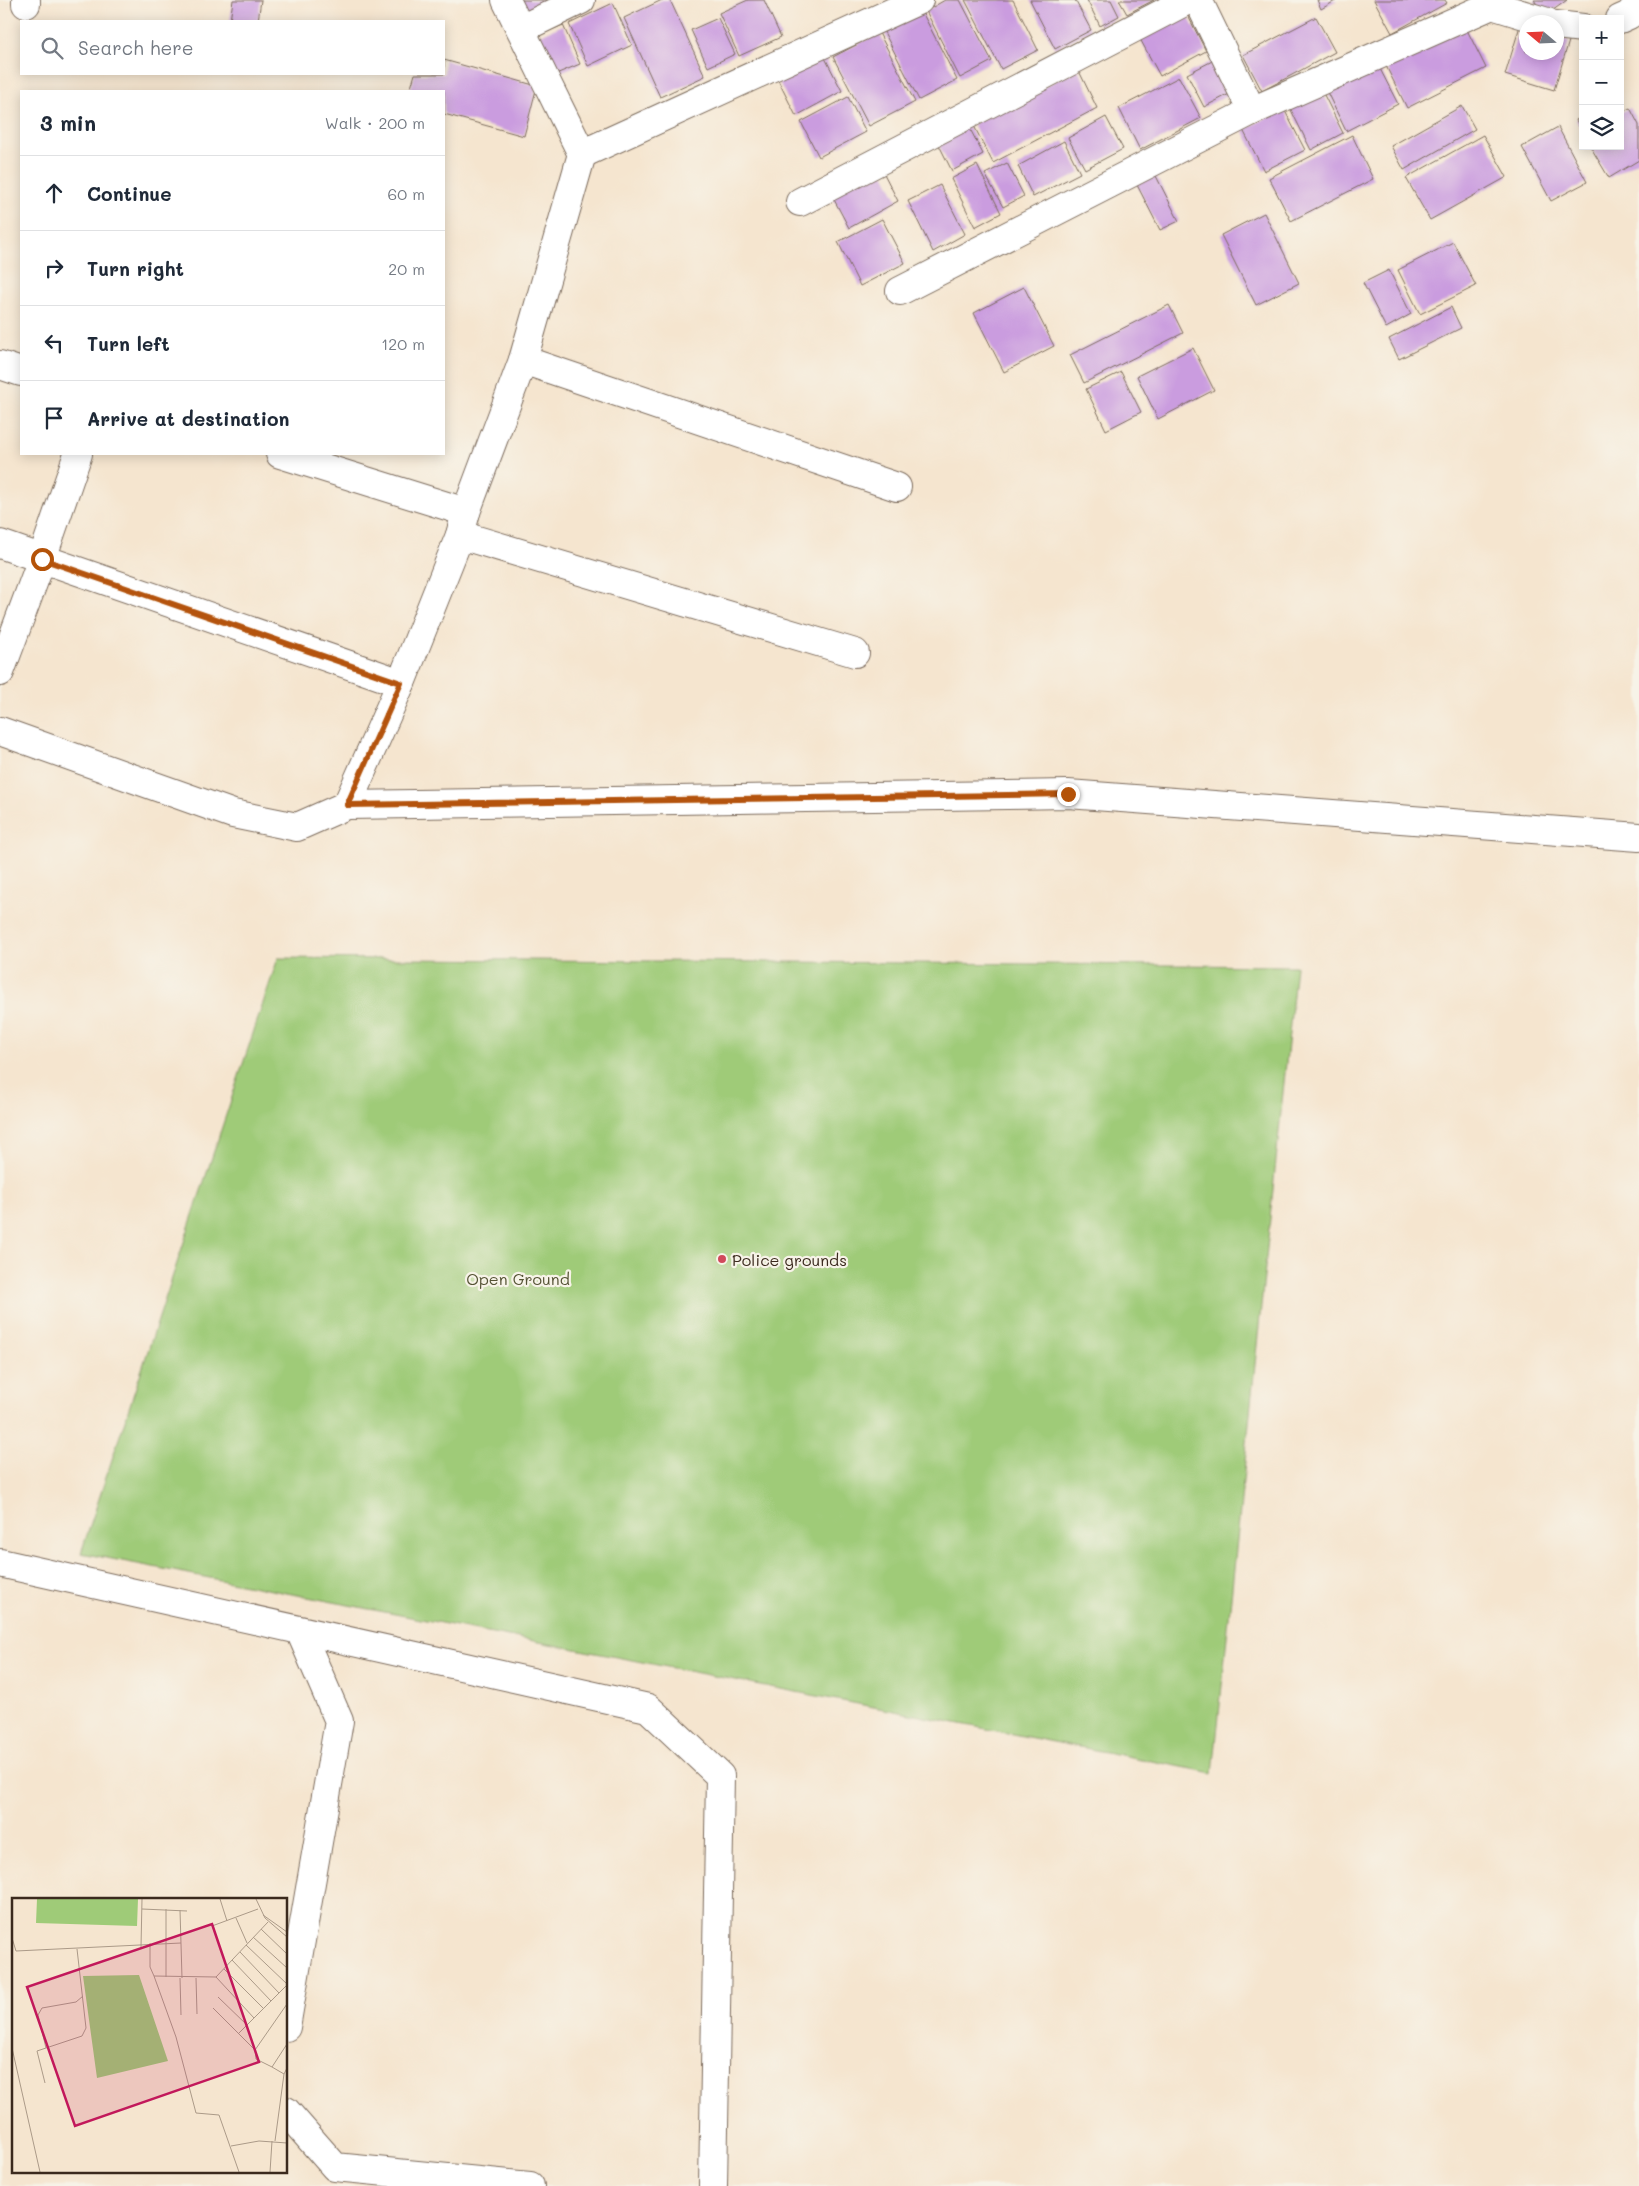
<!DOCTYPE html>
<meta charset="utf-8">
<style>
:root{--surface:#fff;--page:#f6f6f7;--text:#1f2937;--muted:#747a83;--line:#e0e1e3}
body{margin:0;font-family:Mali,sans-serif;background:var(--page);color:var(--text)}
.controls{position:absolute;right:15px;top:15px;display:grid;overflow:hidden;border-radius:0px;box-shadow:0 2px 12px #0003}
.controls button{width:45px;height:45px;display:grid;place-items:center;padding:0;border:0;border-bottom:1px solid var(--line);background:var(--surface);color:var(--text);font:25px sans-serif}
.compass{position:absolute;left:1519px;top:15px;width:45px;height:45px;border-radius:50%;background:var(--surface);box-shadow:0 2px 12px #0003;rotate:289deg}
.stop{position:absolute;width:15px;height:15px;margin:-11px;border:4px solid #b45309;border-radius:50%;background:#fff}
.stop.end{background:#b45309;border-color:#fff;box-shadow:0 1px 5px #0008}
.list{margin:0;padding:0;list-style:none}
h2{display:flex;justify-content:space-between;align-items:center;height:65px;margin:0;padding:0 20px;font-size:21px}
h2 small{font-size:16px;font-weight:400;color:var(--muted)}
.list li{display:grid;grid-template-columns:32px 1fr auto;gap:15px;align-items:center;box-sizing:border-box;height:75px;padding:0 20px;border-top:1px solid var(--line)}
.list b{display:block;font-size:19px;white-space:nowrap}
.list em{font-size:16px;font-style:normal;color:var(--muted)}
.icon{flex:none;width:28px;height:28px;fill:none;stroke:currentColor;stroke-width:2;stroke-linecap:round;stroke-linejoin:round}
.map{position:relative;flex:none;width:1639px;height:2186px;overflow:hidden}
.search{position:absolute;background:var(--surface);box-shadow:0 2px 12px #0003;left:20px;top:20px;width:425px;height:55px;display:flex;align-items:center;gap:12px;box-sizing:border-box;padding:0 18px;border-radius:0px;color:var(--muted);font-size:19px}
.panel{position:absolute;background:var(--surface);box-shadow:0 2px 12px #0003;left:20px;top:90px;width:425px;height:365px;border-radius:0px}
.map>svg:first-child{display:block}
.green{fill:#9fcb78;stroke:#6d7a4b}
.building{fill:#ca9cdf}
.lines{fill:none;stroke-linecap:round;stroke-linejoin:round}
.street-casing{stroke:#7c6b5c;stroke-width:30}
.street{stroke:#fff;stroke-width:28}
.route{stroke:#b45309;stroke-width:6}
.poi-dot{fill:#d1495b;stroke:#f7f3e8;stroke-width:2}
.labels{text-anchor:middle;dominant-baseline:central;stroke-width:4.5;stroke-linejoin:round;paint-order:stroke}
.poi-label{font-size:16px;fill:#3b2a1e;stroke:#f7f3e8;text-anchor:start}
.park-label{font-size:16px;fill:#545234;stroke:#f7f3e8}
.inset-road{fill:none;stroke:#ab9a88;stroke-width:1}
.view{fill:#c2185b;fill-opacity:0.15;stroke:#c2185b;stroke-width:2.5}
.inset-edge{fill:none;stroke:#3b2a1e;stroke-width:2.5}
</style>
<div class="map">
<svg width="1639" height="2186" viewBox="0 0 1639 2186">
<rect width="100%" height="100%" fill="#f7f3e8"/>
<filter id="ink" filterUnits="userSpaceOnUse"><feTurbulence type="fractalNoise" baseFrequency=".02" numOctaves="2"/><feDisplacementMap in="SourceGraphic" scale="10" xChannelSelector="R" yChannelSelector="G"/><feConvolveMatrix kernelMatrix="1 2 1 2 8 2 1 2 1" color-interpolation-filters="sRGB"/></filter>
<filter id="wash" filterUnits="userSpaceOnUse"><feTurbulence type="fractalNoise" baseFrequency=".0096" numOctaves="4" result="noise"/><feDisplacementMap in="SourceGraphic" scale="20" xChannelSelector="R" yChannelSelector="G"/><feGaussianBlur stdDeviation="1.12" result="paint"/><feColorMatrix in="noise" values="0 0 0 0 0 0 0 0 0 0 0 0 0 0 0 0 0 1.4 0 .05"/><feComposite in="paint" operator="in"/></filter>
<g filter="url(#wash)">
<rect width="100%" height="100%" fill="#f5e5cf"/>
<polygon class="green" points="278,958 1296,966 1213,1773 81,1553"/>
<g id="blocks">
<g class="building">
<polygon points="233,0 261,0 258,21 230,21"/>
<polygon points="518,0 558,0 526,16"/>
<polygon points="662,0 670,0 705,76 660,97 624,18"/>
<polygon points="748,0 764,0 781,37 739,56 719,13"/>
<polygon points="945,0 960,0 992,61 960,78 926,11"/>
<polygon points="965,0 1013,0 1038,50 1001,69"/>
<polygon points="1030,0 1075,0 1091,30 1055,49"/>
<polygon points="1087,0 1111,0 1119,16 1100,26"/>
<polygon points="1119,0 1154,0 1127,14"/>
<polygon points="1317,0 1337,0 1321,9"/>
<polygon points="1374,0 1445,0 1447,3 1392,33"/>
<polygon points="1534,0 1567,0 1545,16"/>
<polygon points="613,3 632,45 588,66 569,24"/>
<polygon points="922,12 957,80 919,100 884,32"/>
<polygon points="1186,12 1206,51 1160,76 1139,37"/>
<polygon points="1316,17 1335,52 1262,91 1243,55"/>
<polygon points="718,18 735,54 708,67 691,30"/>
<polygon points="1462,20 1486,68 1407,108 1383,60"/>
<polygon points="563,25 580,64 551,76 535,37"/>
<polygon points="1520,26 1526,28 1526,52 1556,52 1556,37 1569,41 1554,90 1505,75"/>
<polygon points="879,33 915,102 869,126 833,57"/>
<polygon points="822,52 842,91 796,116 776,76"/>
<polygon points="1220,57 1237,90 1204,107 1187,74"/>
<polygon points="444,60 537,86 524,136 444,114 444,91 410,91 415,74 444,74"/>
<polygon points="1376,61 1398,104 1346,131 1325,88"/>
<polygon points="1078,69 1097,108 993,163 973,124"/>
<polygon points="1179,77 1201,118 1140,150 1119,108"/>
<polygon points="1320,87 1343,133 1311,150 1288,104"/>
<polygon points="848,97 866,132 819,157 801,122"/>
<polygon points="1462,106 1475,129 1404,170 1391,146"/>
<polygon points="1630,108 1639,125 1639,160 1609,178 1590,146 1620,146 1620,113"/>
<polygon points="1284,109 1305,150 1264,171 1243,130"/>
<polygon points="1583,116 1583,133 1576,120"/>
<polygon points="1106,117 1123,149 1085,169 1068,138"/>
<polygon points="968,125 983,154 952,171 937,141"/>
<polygon points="1558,127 1587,182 1551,201 1522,147"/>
<polygon points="1352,135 1373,179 1291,221 1269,178"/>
<polygon points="1483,135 1507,177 1430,220 1406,178"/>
<polygon points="1064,141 1080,173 1033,197 1018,166"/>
<polygon points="1007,163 1024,196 1003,207 985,174"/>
<polygon points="977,165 1001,213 975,227 951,179"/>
<polygon points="880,166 898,201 849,228 830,192"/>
<polygon points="1155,174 1179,221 1160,230 1136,183"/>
<polygon points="940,185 965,234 933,252 908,201"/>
<polygon points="1264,213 1299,283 1256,305 1221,235"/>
<polygon points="882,219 905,263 860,286 838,242"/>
<polygon points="1453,242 1476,286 1420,314 1398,270"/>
<polygon points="1389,270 1411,314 1386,328 1363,283"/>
<polygon points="1024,287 1054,346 1004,372 974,313"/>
<polygon points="1169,305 1183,333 1084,383 1070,355"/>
<polygon points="1451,307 1461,328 1399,359 1389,339"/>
<polygon points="1193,348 1214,390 1158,419 1137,376"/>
<polygon points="1121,372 1141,412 1106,430 1086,389"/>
</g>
</g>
</g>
<g filter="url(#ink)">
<use href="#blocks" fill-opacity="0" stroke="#7c6b5c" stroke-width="1"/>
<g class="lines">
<defs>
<g id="street">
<polyline points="26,0 26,4"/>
<polyline points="506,0 582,154 523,360 466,512 460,535 401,683 347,805 1068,794 1639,837"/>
<polyline points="1198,0 1252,111"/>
<polyline points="1488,0 1492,5 1547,22"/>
<polyline points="1620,19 1629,15 1639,3"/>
<polyline points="1556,25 1583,28"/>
<polyline points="521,29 581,0"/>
<polyline points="582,154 919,0"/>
<polyline points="800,202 1188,0"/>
<polyline points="900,291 1252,111 1492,5"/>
<polyline points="523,360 897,487"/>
<polyline points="0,365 21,372"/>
<polyline points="280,454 466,512"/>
<polyline points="460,535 855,653"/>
<polyline points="0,544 401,683"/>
<polyline points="0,672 42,559 78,454"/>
<polyline points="0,731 233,814 297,827 347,805"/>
<polyline points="0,1563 648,1708 720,1776 713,2186"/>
<polyline points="286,2027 339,1721 300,1631"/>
<polyline points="286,2111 335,2167 530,2186"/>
</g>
</defs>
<use href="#street" class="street-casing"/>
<use href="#street" class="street"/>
</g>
</g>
<g class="lines" filter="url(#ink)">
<polyline class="route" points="42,559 401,683 347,805 1068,794"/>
</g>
<circle class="poi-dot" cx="722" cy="1259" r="5"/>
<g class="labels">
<g class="poi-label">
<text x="732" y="1259">Police grounds</text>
</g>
<g class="park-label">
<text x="518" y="1278">Open Ground</text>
</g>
</g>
<g transform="translate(12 1898)">
<rect width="275" height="275" fill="#f5e5cf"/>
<path d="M25,1H126L125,28L24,25ZM127,77L156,163L85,180L71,78Z" fill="#9fcb78"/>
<path class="inset-road" d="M208,1L215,23M244,1L253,20L275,39M130,11L175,13M168,12L170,80M251,17L275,34M224,20L235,45M200,28L246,11M249,31L275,56M241,39L275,70M0,40L4,53L169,45M138,45V69L142,78M234,47L275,86M129,49L130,1M228,54L267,95M220,62L259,103M212,71L251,110M154,79V11M204,79L242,120M168,80L169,117M184,80L185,116M206,99L235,127M275,106L243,152L244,161L260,169L275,146M201,110L243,152M227,135L275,87M0,150L28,274M34,150L26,117L30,110L64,104L71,98M260,169L272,176L275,170M33,185L25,153L70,138L74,130L65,51M263,243L272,176M219,248L247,243L275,245M227,274L207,217L184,215L164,139L142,78L204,79L256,24M258,274L260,243"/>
<path class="view" d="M200,26L247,164L63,228L15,89Z"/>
<rect width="275" height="275" class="inset-edge"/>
</g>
</svg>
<div class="controls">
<button>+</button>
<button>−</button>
<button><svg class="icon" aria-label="layers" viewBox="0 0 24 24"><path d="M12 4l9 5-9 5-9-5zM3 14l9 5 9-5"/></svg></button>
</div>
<svg class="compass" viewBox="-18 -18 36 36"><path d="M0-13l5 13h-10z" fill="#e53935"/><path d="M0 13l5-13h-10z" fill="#747a83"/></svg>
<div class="stop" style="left:42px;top:559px"></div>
<div class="stop end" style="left:1068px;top:794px"></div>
<div class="search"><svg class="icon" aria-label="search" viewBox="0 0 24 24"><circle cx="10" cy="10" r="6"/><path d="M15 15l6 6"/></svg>Search here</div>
<section class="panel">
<h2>3 min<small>Walk · 200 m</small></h2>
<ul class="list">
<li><svg class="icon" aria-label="ahead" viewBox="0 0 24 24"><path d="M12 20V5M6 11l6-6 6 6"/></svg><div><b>Continue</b></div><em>60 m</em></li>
<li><svg class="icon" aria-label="right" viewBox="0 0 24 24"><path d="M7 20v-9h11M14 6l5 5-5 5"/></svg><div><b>Turn right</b></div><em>20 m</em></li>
<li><svg class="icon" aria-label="left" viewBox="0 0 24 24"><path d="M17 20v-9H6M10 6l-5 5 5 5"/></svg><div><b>Turn left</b></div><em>120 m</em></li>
<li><svg class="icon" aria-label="arrive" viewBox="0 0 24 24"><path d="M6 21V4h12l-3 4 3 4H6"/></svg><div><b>Arrive at destination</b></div></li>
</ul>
</section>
</div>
